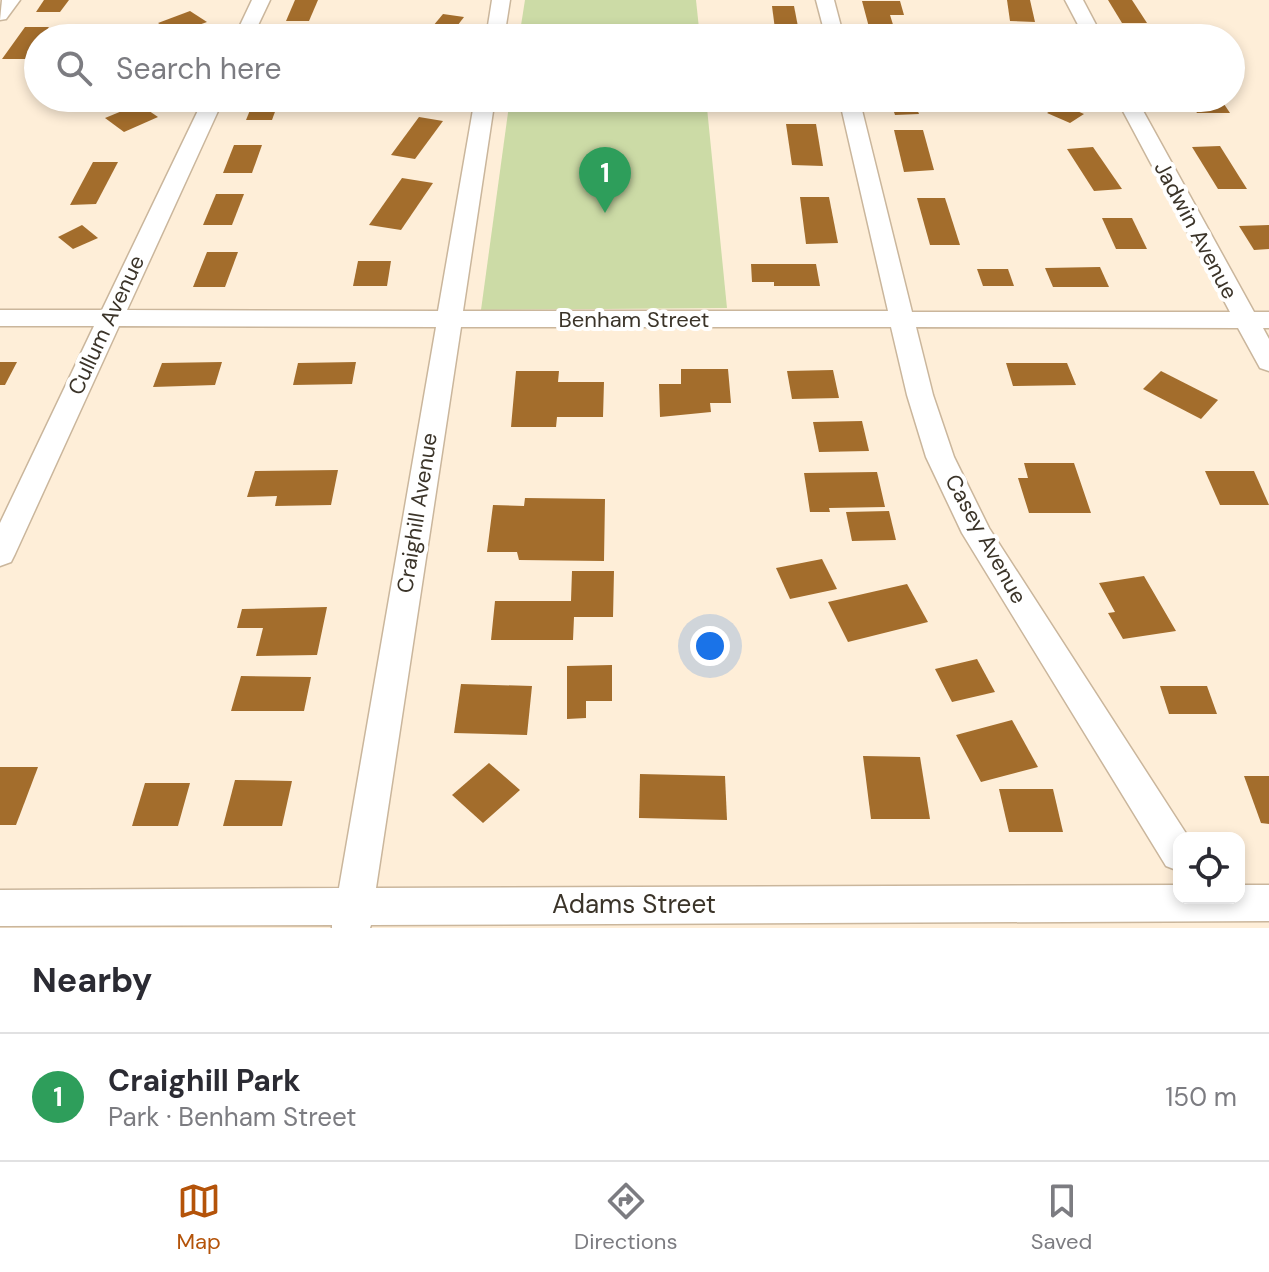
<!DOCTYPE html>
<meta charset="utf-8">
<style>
:root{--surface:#fff;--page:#f2f2f3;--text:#2b2b33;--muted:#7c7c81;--line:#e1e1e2;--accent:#b45309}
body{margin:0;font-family:"DM Sans",sans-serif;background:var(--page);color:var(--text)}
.controls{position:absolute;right:24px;bottom:24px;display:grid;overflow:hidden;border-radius:16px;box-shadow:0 4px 12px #0003}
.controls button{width:72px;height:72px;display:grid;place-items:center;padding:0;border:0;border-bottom:2px solid var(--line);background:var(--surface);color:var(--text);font:40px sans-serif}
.you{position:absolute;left:710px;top:646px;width:28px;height:28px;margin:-20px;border:6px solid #fff;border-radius:50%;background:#1a73e8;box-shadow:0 0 0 12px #1a73e833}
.badge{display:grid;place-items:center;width:52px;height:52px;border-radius:50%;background:var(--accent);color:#fff;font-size:26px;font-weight:700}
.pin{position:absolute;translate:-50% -66px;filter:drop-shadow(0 2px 4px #0008)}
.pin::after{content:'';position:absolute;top:42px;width:28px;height:24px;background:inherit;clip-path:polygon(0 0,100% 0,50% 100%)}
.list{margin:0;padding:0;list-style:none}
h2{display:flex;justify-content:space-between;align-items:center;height:104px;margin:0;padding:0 32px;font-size:34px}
h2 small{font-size:26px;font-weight:400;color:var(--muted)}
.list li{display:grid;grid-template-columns:52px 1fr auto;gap:24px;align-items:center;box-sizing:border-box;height:128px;padding:0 32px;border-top:2px solid var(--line)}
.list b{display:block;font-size:30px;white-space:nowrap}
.list p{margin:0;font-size:26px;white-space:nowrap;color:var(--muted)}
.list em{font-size:26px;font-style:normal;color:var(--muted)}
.icon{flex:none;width:44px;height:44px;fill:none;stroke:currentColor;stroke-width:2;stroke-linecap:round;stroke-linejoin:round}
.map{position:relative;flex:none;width:1269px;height:928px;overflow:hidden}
.search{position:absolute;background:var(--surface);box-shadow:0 4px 12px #0003;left:24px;right:24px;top:24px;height:88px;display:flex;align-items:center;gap:20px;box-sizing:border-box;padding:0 28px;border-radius:44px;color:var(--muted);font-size:30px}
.sheet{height:232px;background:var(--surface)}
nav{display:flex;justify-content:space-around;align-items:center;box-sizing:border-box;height:112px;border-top:2px solid var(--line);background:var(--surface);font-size:22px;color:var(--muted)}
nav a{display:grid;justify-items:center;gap:4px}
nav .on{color:var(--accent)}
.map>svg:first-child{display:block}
.green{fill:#ccdba6}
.building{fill:#a36d2c}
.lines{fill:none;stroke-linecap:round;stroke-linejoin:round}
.street-casing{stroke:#cab69c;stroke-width:3}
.street{fill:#fff;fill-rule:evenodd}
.labels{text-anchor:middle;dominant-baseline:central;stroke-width:8;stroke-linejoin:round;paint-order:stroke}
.street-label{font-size:22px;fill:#3b3429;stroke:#fff}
.near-street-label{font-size:26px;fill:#3b3429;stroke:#fff}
</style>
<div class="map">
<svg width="1269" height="928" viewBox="0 0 1269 928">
<rect width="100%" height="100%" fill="#feeed8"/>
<g class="green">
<polygon points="525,0 696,0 700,38 519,38"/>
<polygon points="510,98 706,98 727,308 481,310"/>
</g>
<g class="building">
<polygon points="44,0 69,0 60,12 36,12"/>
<polygon points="295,0 318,0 309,21 286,21"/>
<polygon points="1007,0 1030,0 1035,22 1010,21"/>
<polygon points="1108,0 1132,0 1147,23 1122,23"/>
<polygon points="862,1 900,1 904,15 890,15 895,31 870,31"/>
<polygon points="772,6 794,6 800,37 776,37"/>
<polygon points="190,11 207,22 174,34 158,23"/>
<polygon points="443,14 464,17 448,38 423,38"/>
<polygon points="25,27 49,27 41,38 38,38 27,59 2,59"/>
<polygon points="255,98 280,98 272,120 246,120"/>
<polygon points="912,98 927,98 931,109 917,109 919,114 895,115 890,100"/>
<polygon points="1188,98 1220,98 1230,113 1197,113"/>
<polygon points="139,104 158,117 124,132 105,118"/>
<polygon points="1061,104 1084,114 1070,123 1047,113"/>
<polygon points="419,117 443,121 415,159 391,155"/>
<polygon points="786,124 816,124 823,166 792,165"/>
<polygon points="894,130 923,130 934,170 904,172"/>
<polygon points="234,145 262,145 252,173 223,173"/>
<polygon points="1220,146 1247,189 1218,189 1192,147"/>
<polygon points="1093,147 1122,189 1094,191 1067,149"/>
<polygon points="93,162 118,162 96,204 70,205"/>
<polygon points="402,178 433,183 401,230 369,225"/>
<polygon points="216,194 244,194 232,225 203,225"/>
<polygon points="800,197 829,197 838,243 806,244"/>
<polygon points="917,198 945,198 960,245 930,245"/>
<polygon points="1102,218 1132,218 1147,249 1116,249"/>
<polygon points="82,225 98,238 73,249 58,237"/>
<polygon points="1269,225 1269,249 1254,250 1239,226"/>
<polygon points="207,252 238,252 225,287 193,287"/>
<polygon points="358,261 391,261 387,286 353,286"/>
<polygon points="751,264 816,264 820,286 774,286 774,282 752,282"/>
<polygon points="1100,267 1109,287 1053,287 1045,268"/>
<polygon points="977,269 1008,269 1014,286 983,286"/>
<polygon points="0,362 17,362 5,385 0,385"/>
<polygon points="222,362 215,385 153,387 162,363"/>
<polygon points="356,362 352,384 293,385 298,363"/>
<polygon points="1006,363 1067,363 1076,385 1013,386"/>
<polygon points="681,369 728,369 731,403 710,403 711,412 660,417 659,384 681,384"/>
<polygon points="833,370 839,398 792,399 787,371"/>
<polygon points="516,371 559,371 558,382 604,382 603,417 557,417 556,427 511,427"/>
<polygon points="1161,371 1218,400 1201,419 1143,389"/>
<polygon points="862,421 869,451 819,452 813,422"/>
<polygon points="1024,463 1074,463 1091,513 1029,513 1018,478 1028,478"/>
<polygon points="338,470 331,505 275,506 277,496 247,497 255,471"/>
<polygon points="1205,471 1254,471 1269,505 1220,505"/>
<polygon points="877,472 885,507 829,508 830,512 810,512 804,473"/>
<polygon points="525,498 605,499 604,561 519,560 517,552 487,552 493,505 524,506"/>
<polygon points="889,511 896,540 852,541 846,512"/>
<polygon points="822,559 837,589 790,599 776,568"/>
<polygon points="572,571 614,571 613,617 574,617 573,640 491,640 495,601 571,601"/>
<polygon points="1144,576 1176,631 1123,639 1108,613 1115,612 1099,583"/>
<polygon points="907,584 928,622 848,642 828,602"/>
<polygon points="327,607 317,655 256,656 263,628 237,628 242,609"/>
<polygon points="977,659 995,692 952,702 935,669"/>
<polygon points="612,665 612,701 586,701 586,718 567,719 567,666"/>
<polygon points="241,676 311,677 304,711 231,711"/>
<polygon points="461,684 532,686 527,735 454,733"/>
<polygon points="1160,686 1207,686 1217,714 1169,714"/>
<polygon points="1012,720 1038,767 981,782 956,735"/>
<polygon points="863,756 920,757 930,819 871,819"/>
<polygon points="489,763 520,790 483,823 452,795"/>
<polygon points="0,767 38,767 16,825 0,825"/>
<polygon points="640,774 725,776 727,820 639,818"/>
<polygon points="1244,776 1269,776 1269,824 1261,823"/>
<polygon points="235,780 292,781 282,826 223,826"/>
<polygon points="145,783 190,783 178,826 132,826"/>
<polygon points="999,789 1053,789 1063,832 1009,832"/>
</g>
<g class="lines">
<defs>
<g id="street">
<polygon points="2,0 20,0 6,19 0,20"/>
<polygon points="252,0 270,0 252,38 234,38"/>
<polygon points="492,0 510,0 504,38 486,38"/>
<polygon points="816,0 834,0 844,38 826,38"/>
<polygon points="1065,0 1083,0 1103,38 1085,38"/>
<polygon points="204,98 224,98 127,310 438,311 475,98 495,98 463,311 888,311 839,98 859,98 912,312 1230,312 1116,98 1136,98 1254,312 1269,312 1269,328 1263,328 1269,339 1269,371 1260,368 1238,328 916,327 933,395 954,457 989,528 1189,838 1179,838 1179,871 1166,866 962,533 926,457 907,395 891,327 461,327 376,888 1179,885 1179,898 1239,898 1239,885 1269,885 1269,921 371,925 370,928 332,928 332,925 0,926 0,890 339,888 436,327 119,326 15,554 11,562 0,566 0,523 94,326 0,326 0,310 102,310"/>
</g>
</defs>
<use href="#street" class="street-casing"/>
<use href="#street" class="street"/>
</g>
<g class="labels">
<g class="street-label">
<text transform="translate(1196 230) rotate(62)">Jadwin Avenue</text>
<text x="634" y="319">Benham Street</text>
<text transform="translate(106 325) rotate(-65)">Cullum Avenue</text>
<text transform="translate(417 513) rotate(-81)">Craighill Avenue</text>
<text transform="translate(986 539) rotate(61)">Casey Avenue</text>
</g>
<g class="near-street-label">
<text x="634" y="904">Adams Street</text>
</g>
</g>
</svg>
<div class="controls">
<button><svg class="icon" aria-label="locate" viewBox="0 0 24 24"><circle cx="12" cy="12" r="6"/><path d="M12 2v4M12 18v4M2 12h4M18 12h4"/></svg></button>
</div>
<div class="you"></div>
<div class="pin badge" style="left:605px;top:213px;background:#2e9e5b">1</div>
<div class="search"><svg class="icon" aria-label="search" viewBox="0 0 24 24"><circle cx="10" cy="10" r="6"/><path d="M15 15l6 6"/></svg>Search here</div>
</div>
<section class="sheet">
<h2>Nearby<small></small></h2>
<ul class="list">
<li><span class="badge" style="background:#2e9e5b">1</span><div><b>Craighill Park</b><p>Park · Benham Street</p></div><em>150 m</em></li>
</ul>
</section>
<nav>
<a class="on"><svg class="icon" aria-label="map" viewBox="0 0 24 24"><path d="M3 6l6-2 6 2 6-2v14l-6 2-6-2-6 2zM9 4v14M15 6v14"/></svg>Map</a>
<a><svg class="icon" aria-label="directions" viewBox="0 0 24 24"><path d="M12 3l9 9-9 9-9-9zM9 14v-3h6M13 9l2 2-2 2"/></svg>Directions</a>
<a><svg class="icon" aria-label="saved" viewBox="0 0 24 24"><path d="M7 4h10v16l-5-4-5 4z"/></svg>Saved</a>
</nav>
